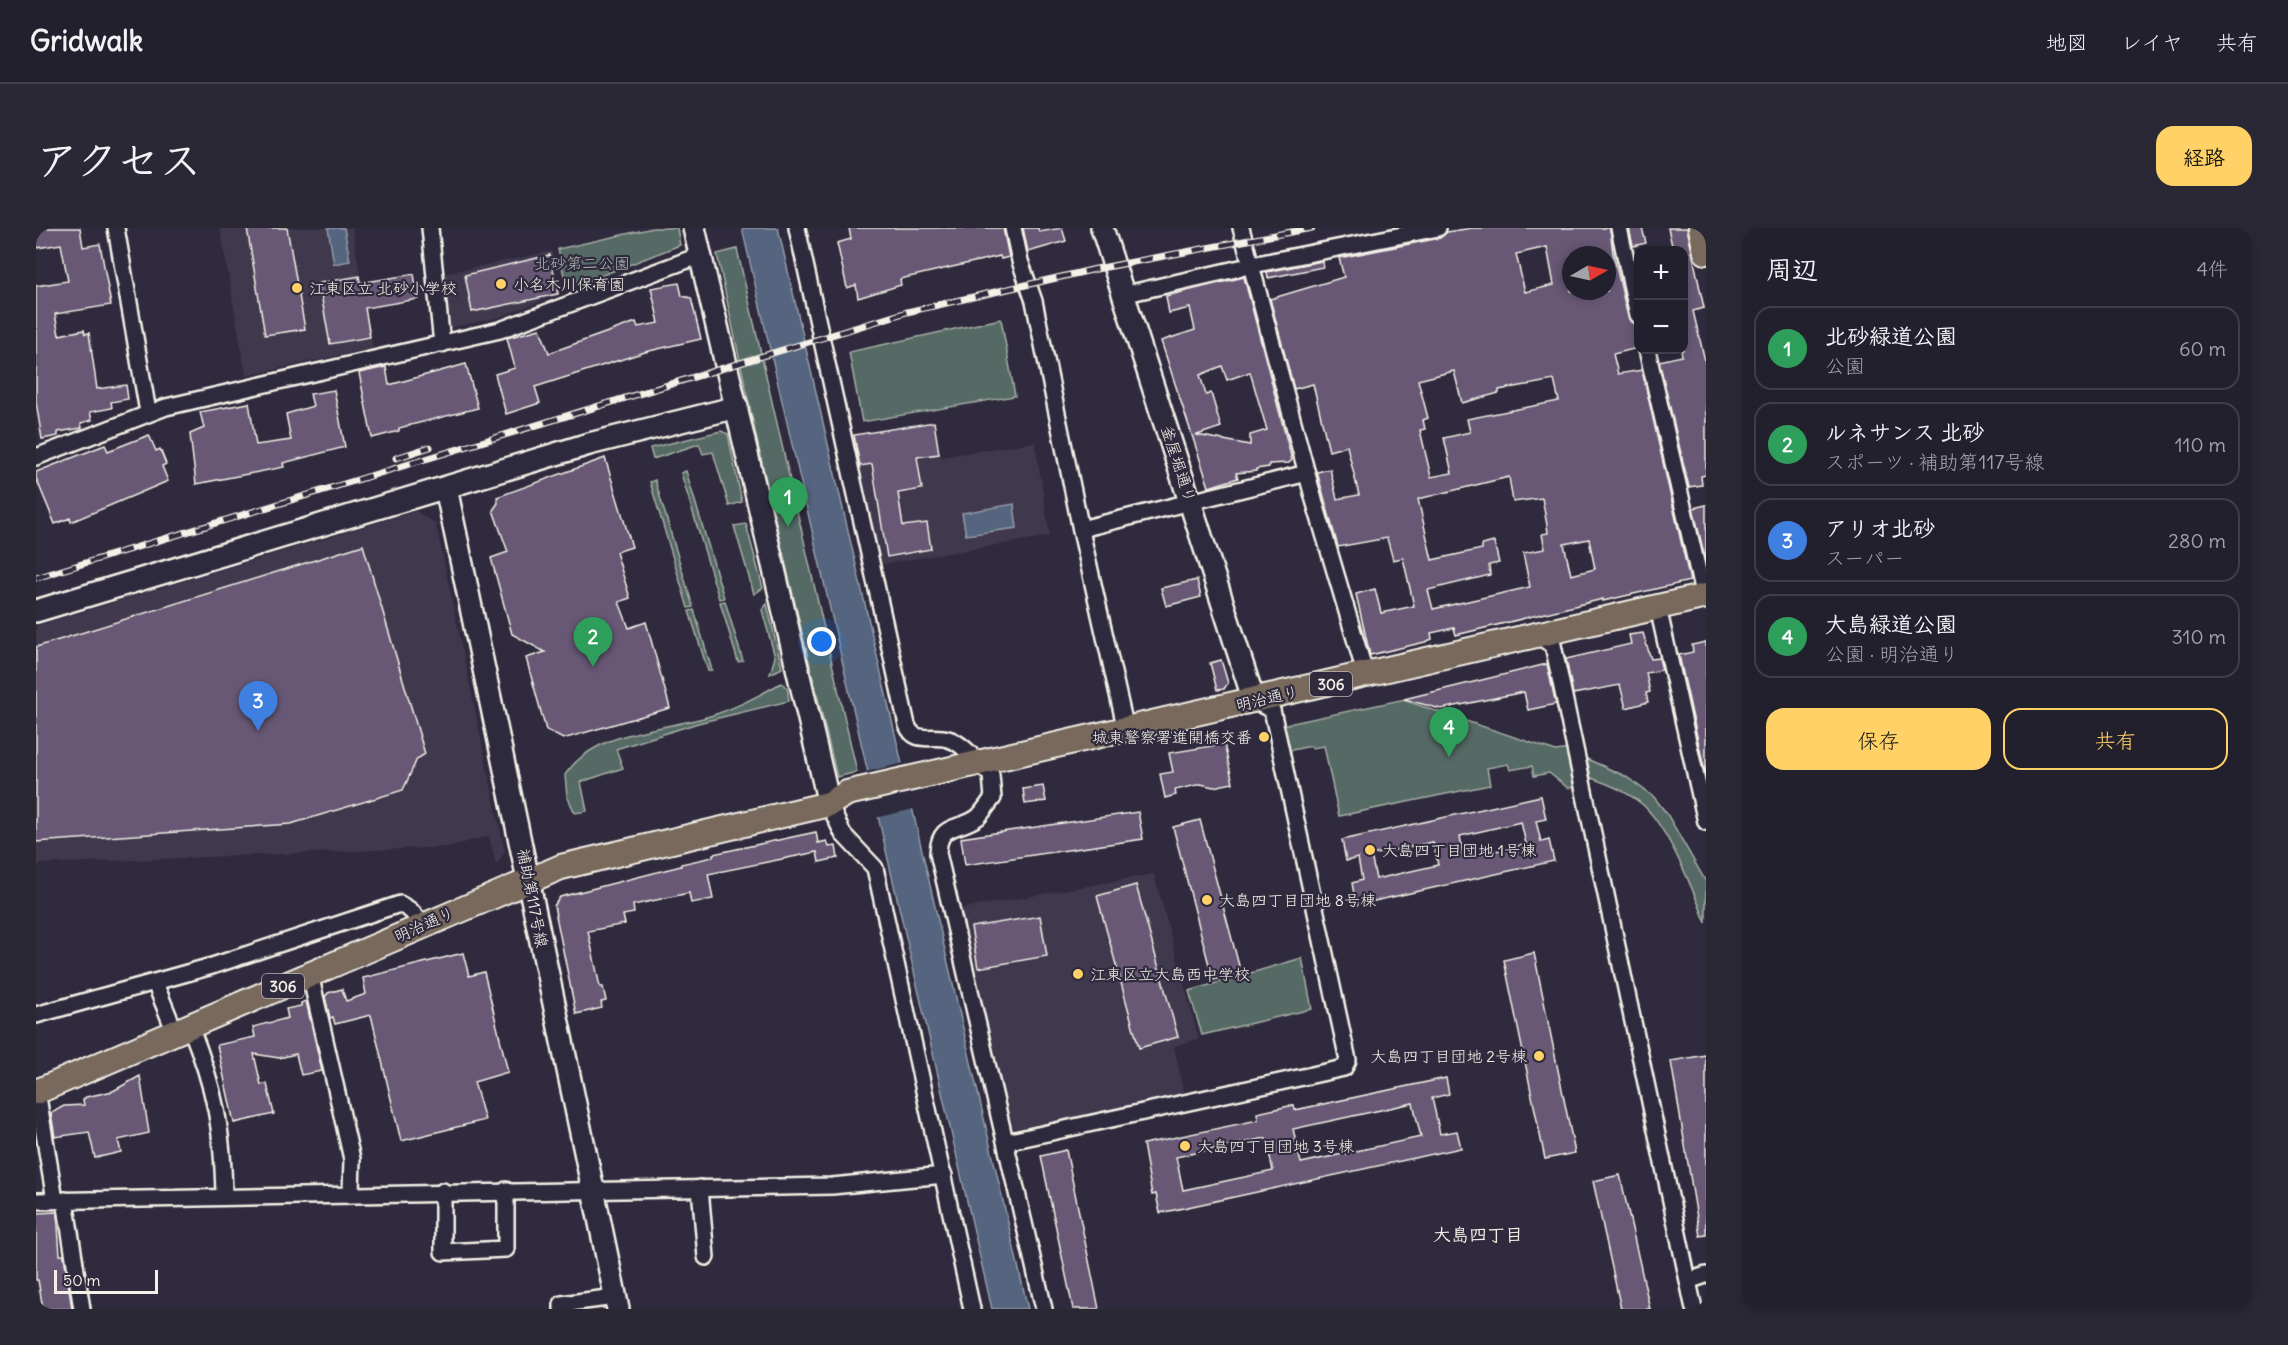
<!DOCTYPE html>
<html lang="ja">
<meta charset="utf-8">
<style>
:root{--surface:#23202e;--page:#2b2836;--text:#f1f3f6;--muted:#a3a3aa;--line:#403e4a;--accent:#ffd166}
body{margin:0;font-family:Delius,"Klee One",sans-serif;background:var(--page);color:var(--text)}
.controls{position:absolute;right:18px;top:18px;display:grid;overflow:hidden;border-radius:12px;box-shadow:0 3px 9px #0003}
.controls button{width:54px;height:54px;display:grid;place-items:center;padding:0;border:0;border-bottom:2px solid var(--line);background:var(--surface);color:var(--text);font:30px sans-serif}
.compass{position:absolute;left:1526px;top:18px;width:54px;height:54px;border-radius:50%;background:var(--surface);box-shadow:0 3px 9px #0003;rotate:81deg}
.scale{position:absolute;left:18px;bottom:15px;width:104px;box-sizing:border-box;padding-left:6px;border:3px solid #f4f1e8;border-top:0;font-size:16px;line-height:21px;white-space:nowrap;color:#f4f1e8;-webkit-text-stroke:4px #2f2a3d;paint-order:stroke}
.you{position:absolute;left:786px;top:414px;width:21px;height:21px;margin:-15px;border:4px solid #fff;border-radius:50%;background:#1a73e8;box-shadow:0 0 0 9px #1a73e833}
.badge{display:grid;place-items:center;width:39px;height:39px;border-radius:50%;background:var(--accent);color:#fff;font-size:20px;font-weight:700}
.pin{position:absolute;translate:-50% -50px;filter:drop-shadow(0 2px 3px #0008)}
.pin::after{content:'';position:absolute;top:32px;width:21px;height:18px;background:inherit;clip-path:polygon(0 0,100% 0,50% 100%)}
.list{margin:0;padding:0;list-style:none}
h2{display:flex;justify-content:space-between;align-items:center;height:78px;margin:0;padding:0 24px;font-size:26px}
h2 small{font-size:20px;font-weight:400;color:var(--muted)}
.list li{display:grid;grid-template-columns:39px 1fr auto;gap:18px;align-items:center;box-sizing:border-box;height:84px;margin:0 12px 12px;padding:0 12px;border:2px solid var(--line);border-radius:18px}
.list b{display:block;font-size:22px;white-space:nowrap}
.list p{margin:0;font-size:20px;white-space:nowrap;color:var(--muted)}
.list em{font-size:20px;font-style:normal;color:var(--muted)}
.actions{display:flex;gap:12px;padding:18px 24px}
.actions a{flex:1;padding:14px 0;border:2px solid var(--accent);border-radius:18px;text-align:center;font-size:21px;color:var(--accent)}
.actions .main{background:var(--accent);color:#111}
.map{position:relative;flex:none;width:1670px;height:1081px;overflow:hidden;border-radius:18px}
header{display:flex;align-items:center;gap:36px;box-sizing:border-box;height:84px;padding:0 30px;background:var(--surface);border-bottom:2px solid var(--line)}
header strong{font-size:28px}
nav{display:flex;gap:33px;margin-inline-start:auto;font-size:21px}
.intro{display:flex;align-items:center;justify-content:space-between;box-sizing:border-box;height:144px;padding:0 36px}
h1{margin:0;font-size:42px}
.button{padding:15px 27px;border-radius:18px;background:var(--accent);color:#111;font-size:21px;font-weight:700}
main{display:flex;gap:36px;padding:0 36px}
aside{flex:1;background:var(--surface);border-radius:18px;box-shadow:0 3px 9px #0003}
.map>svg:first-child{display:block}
.built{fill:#40384e}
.green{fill:#576b65;stroke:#a6aea6;stroke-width:1.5}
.water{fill:#54657f;stroke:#949da9;stroke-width:1.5}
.pier{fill:#2f2a3d}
.building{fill:#675975;stroke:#f4f1e8;stroke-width:1.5;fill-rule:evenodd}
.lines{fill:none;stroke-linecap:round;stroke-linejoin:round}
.street-casing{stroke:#f4f1e8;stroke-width:20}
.secondary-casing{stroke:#f4f1e8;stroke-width:26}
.primary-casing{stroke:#f4f1e8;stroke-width:28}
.street{stroke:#2f2a3d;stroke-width:15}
.secondary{stroke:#2f2a3d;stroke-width:21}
.primary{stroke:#78695c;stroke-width:24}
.rail-casing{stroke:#f4f1e8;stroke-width:7}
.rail{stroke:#2f2a3d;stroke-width:4.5;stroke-dasharray:14;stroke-linecap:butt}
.poi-dot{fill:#ffd166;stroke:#2f2a3d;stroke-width:2}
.labels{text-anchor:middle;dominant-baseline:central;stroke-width:4.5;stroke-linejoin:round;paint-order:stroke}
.shield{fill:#2f2a3d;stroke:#b9b5b5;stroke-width:1.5}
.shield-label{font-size:15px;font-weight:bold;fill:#f4f1e8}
.park-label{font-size:16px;fill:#adb5ad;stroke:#2f2a3d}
.poi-label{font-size:16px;fill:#f4f1e8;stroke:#2f2a3d;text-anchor:start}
.street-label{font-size:16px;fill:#f4f1e8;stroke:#2f2a3d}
.neighbourhood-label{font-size:18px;font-weight:bold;fill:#f4f1e8;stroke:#2f2a3d}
</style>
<header>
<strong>Gridwalk</strong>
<nav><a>地図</a><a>レイヤ</a><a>共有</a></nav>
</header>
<div class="intro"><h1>アクセス</h1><a class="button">経路</a></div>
<main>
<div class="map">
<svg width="1670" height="1081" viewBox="0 0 1670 1081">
<rect width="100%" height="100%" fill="#2f2a3d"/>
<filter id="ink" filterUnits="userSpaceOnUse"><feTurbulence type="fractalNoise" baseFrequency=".0167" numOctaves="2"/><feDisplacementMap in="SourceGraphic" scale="12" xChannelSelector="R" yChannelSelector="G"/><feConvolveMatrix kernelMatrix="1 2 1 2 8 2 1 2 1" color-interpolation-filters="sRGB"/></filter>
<g filter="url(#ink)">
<g class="built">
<polygon points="184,0 316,0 337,120 210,148"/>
<polygon points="516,23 524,66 461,90 413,100 407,46"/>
<polygon points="899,193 905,229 999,214 1014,308 842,337 813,209 816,206"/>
<polygon points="380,283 400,296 469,624 460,637 453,608 412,619 4,636 0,640 0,398"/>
<polygon points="1118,646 1163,811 1138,818 1148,865 975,902 923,681"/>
</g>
<g class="green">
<polygon points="617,0 641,0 644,17 531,61 522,21"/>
<polygon points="701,21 821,544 801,549 731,259 681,26"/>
<polygon points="965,91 979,168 826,194 813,124"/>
<polygon points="685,203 692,206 706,274 693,278 677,224 667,226 663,216 617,231 614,220"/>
<polygon points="650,243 688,370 683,371 645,245"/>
<polygon points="619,252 657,379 652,380 614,254"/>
<polygon points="710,296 727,360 718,366 698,298"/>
<polygon points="689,373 707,433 702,434 684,374"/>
<polygon points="731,376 746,440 734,446 739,429 726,382"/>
<polygon points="658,382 676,442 672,443 653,383"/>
<path d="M745,455L751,459L753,473L662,495L580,521L587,540L545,554L551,583L539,585L531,568L529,547C560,501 626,503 674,488C700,480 722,468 745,455Z"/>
<polygon points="1369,471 1370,473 1520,523 1533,521 1540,559 1532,560 1513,545 1498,548 1496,538 1474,542 1472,536 1451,540 1454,557 1303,588 1288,518 1276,520 1275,518 1251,523 1247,497"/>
<path d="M1551,531L1589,548L1618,569L1631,586L1670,654V695C1657,662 1633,602 1608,578C1593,564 1573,556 1555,550Z"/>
<polygon points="1266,730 1276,781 1166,807 1153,763"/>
</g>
<g class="water">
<polygon points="292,0 308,0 314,33 298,36"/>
<polygon points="706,0 742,0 992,1081 956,1081"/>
<polygon points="978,276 981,300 930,307 926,285"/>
</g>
<polygon class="pier" points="868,535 878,581 839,590 829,544"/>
<g class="building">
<polygon points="0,0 44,0 47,19 64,16 75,77 19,86 23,107 48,102 49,106 53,105 61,161 90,157 92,171 75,174 76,180 54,184 56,192 45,195 46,200 22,204 22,208 6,211 0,174 0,58 32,53 25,16 1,20"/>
<polygon points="211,0 251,0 269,101 229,107"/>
<polygon points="813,0 967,0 973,29 965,31 964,28 864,51 865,57 822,70 820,57 811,60 801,15 815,11"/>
<polygon points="987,0 1002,0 1003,4 1026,0 1030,13 992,24"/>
<path d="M1436,0H1574L1577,25L1592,89L1600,96L1602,108V120L1577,126L1582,146L1606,142L1654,353L1567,373V371L1420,407L1418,400L1395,405L1396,411L1389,414L1334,427L1320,366L1339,361L1345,385L1378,378L1367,330L1357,332L1351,310L1302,319L1281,244L1294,241L1301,271L1323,267L1311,218L1293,223L1277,156L1258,161L1234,71L1308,49L1303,30L1404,10L1411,4ZM1511,19L1518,57L1489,64L1480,26ZM1535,27H1571V63H1535ZM1418,143L1426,175L1463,165V162L1518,152L1523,173L1431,191L1434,204L1408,210L1416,245L1395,249L1384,202L1389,201L1387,192L1392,190L1382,152ZM1473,249L1477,274L1506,270L1511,297L1512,305L1506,306L1509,321L1487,325L1494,359L1397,381L1392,362L1454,347L1453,337L1463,335L1458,314L1446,317V321L1396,332L1382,271ZM1553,311L1559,341L1535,347L1528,316Z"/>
<polygon points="1593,0 1606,0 1610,15 1597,18"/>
<polygon points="1632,0 1651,0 1668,80 1657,83 1670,137 1670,247 1665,248 1666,257 1653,259 1623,133 1646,128 1645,122 1647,122 1647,22 1637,22"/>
<polygon points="514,27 522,66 436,84 429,47"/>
<polygon points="1286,33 1287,39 1232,50 1231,44"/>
<polygon points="378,46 382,71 329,80 334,109 294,116 283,55 323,48 324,55"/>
<path d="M1208,49L1256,232L1253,235L1233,236V239L1220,241V243L1200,245L1202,250L1173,259L1125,113L1159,102L1154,80L1133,85L1130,68ZM1186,138L1191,152L1214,144L1231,202L1214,207V217L1161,207L1185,199L1175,165L1170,167L1164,147Z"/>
<polygon points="643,55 646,68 655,70 665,111 609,124 499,159 504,175 470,186 459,146 479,140 471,110 504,101 513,125 600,94 602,99 623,95 615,60"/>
<polygon points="430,136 442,180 363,200 363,203 336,210 323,145 350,139 353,157"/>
<polygon points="298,162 309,219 247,235 248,239 160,256 154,206 168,200 164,184 213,175 220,217 255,212 250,186 277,178 274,166"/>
<polygon points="898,194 903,226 881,229 886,261 862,265 867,298 891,295 895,321 851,329 836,236 824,238 818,207"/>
<polygon points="113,207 120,223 124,221 130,236 126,238 132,253 35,294 34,290 19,296 0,250 0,244 69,217 72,223"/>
<polygon points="569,230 596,319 580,324 594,370 583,374 593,400 610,394 634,480 527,511 510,502 490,430 509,424 476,406 455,330 472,324 457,282 462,275 461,269"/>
<polygon points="1670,277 1670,334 1657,280"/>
<polygon points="327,317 389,526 381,531 367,562 255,596 0,614 0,419"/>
<polygon points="1161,352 1165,369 1130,378 1125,360"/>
<polygon points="1607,405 1615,431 1623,430 1626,442 1610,445 1614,464 1610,465 1612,474 1590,480 1584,457 1537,466 1530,431 1595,416 1593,407"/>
<polygon points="1670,414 1670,549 1643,427 1657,424 1656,417"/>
<polygon points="1185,432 1192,455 1188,461 1181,462 1174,435"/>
<polygon points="1511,436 1520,476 1492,482 1488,464 1405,481 1368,471"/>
<polygon points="1188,516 1197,555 1177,559 1165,556 1139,562 1140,567 1129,570 1124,546 1137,544 1133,525"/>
<polygon points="1007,558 1010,573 989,576 987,561"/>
<path d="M1505,568L1510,591L1500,593L1505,614L1513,612L1518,633L1320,677L1316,655L1326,652L1322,630L1310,633L1306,612ZM1485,594L1490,616L1428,630L1424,608ZM1397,614L1402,637L1340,651L1335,627Z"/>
<polygon points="1102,584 1107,611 929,637 925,610"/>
<polygon points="1164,592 1205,745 1177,752 1137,599"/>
<polygon points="780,604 782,615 791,613 793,619 800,618 802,630 783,634 781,624 672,646 677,671 655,675 653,665 597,677 598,685 587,687 589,696 552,703 564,759 567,759 570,773 565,774 566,780 540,786 518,678 524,669 645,638 645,636 677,629 677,626"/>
<polygon points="1100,657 1142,809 1103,820 1061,668"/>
<polygon points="1004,688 1011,728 942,740 935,699"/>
<polygon points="427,725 433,748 448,744 472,844 438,854 449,892 365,913 335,787 299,796 297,789 294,790 289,769 292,765 306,761 310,773 330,766 327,750"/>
<polygon points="1498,725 1539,925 1509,931 1468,732"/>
<polygon points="270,773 286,843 265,847 260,826 243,830 218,826 225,857 231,856 238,886 198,895 181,817 219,809 217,799 252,790 250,781 265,778 265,775"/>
<polygon points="1670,827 1670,1007 1664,1008 1635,833"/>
<polygon points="104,848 113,905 82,912 85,924 59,930 53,904 19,909 15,885 28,878 48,877 47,872 50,869 77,863"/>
<path d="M1410,850L1413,866L1396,870L1404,906L1421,903L1425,920L1124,985L1120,966L1116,967L1107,916L1222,892L1221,885L1258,877L1259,882ZM1377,875L1385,909L1265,935L1257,901ZM1230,910L1237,943L1147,962L1140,929Z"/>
<polygon points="1030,922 1063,1081 1037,1081 1005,928"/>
<polygon points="1584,947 1614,1081 1585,1081 1557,953"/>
<polygon points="21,984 24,1027 28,1027 36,1081 7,1081 2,1052 0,1052 0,985"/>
</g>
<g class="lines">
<defs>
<g id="street">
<polyline points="80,0 112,184"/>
<polyline points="394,0 406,116"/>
<path d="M761,0L871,497C879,517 895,506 912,511C928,515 942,536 955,547L957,570C952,576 947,584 942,589C923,603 903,594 902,625L1008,1081"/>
<polyline points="977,0 984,33 998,73 1046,307 1090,502"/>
<polyline points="1205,0 1278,272 1330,448"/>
<polyline points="1583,0 1602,87"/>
<polyline points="1086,67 1226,35 1402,0"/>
<polyline points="1611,122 1668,369"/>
<polyline points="0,229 130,179 464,102 665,27"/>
<polyline points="1045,301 1271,245"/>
<polyline points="1625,393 1670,594"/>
<polyline points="1500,407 1517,417 1658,1081"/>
<polyline points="793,576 807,606 839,640 936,1081"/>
<polyline points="274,746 316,931 315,965"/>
<polyline points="119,755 139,804"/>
<polyline points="0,787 176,738 364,676 374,682 387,696"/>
<path d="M154,798C179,860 187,902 188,969"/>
<polyline points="1,863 19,972"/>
<polyline points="970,914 1308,840 1312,832 1236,482 1218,473"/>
<polyline points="664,960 670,1029"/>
<polyline points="407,963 407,1024 470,1021 470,962"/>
<polyline points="29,972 46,1081"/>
<polyline points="0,973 796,958 908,947"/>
<polyline points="1652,1053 1670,1047"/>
<polyline points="526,1081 526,1076 579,1069"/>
</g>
<g id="secondary">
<polyline points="658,0 793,576"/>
<polyline points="1066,0 1218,473"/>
<polyline points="410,260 582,1081"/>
<polyline points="0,383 553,216 701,179"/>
</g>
<g id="primary">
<polyline points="1665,0 1670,24"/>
<polyline points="0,864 525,639 793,576 811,565 1670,368"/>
</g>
</defs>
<use href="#street" class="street-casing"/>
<use href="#secondary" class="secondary-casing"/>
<use href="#primary" class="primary-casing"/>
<use href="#street" class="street"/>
<use href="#secondary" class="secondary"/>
<use href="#primary" class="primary"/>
<defs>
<g id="rail">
<polyline points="360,230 394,219"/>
<polyline points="0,350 871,84 1060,41 1276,0"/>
</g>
</defs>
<use href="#rail" class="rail-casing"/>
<use href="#rail" class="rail"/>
</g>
</g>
<g class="poi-dot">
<circle cx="465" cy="56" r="6"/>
<circle cx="261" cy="60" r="6"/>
<circle cx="1228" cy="509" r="6"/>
<circle cx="1334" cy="622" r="6"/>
<circle cx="1171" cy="672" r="6"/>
<circle cx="1042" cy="746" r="6"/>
<circle cx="1503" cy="828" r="6"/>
<circle cx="1149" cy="918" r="6"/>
</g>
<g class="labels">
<g class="shield">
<rect x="1274" y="444" width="42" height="24" rx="4.5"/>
<rect x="226" y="746" width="42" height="24" rx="4.5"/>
</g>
<g class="shield-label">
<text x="1295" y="456">306</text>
<text x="247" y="758">306</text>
</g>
<g class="park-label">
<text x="546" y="35">北砂第二公園</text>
</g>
<g class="poi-label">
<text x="477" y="56">小名木川保育園</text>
<text x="273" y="60">江東区立 北砂小学校</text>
<text x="1216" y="509" text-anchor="end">城東警察署進開橋交番</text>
<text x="1346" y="622">大島四丁目団地 1号棟</text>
<text x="1183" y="672">大島四丁目団地 8号棟</text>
<text x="1054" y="746">江東区立大島西中学校</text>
<text x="1491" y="828" text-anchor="end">大島四丁目団地 2号棟</text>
<text x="1161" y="918">大島四丁目団地 3号棟</text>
</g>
<g class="street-label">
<text transform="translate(1143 236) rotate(72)">釜屋堀通り</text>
<text transform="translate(1231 470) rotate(-13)">明治通り</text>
<text transform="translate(497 670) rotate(79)">補助第117号線</text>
<text transform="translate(388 696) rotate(-24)">明治通り</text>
</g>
<g class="neighbourhood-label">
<text x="1442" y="1006">大島四丁目</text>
</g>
</g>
</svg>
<div class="controls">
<button>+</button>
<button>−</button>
</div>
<svg class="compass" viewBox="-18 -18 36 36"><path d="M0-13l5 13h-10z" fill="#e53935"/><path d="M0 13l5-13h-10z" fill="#a3a3aa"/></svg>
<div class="scale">50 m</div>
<div class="you"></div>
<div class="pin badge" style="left:752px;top:299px;background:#2e9e5b">1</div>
<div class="pin badge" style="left:557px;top:439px;background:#2e9e5b">2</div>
<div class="pin badge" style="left:222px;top:503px;background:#3f7fe0">3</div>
<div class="pin badge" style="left:1413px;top:529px;background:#2e9e5b">4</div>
</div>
<aside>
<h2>周辺<small>4件</small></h2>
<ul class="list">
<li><span class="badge" style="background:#2e9e5b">1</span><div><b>北砂緑道公園</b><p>公園</p></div><em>60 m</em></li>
<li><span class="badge" style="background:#2e9e5b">2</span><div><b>ルネサンス 北砂</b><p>スポーツ · 補助第117号線</p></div><em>110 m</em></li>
<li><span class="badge" style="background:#3f7fe0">3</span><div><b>アリオ北砂</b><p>スーパー</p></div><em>280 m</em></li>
<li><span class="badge" style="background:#2e9e5b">4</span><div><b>大島緑道公園</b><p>公園 · 明治通り</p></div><em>310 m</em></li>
</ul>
<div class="actions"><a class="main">保存</a><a>共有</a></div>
</aside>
</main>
